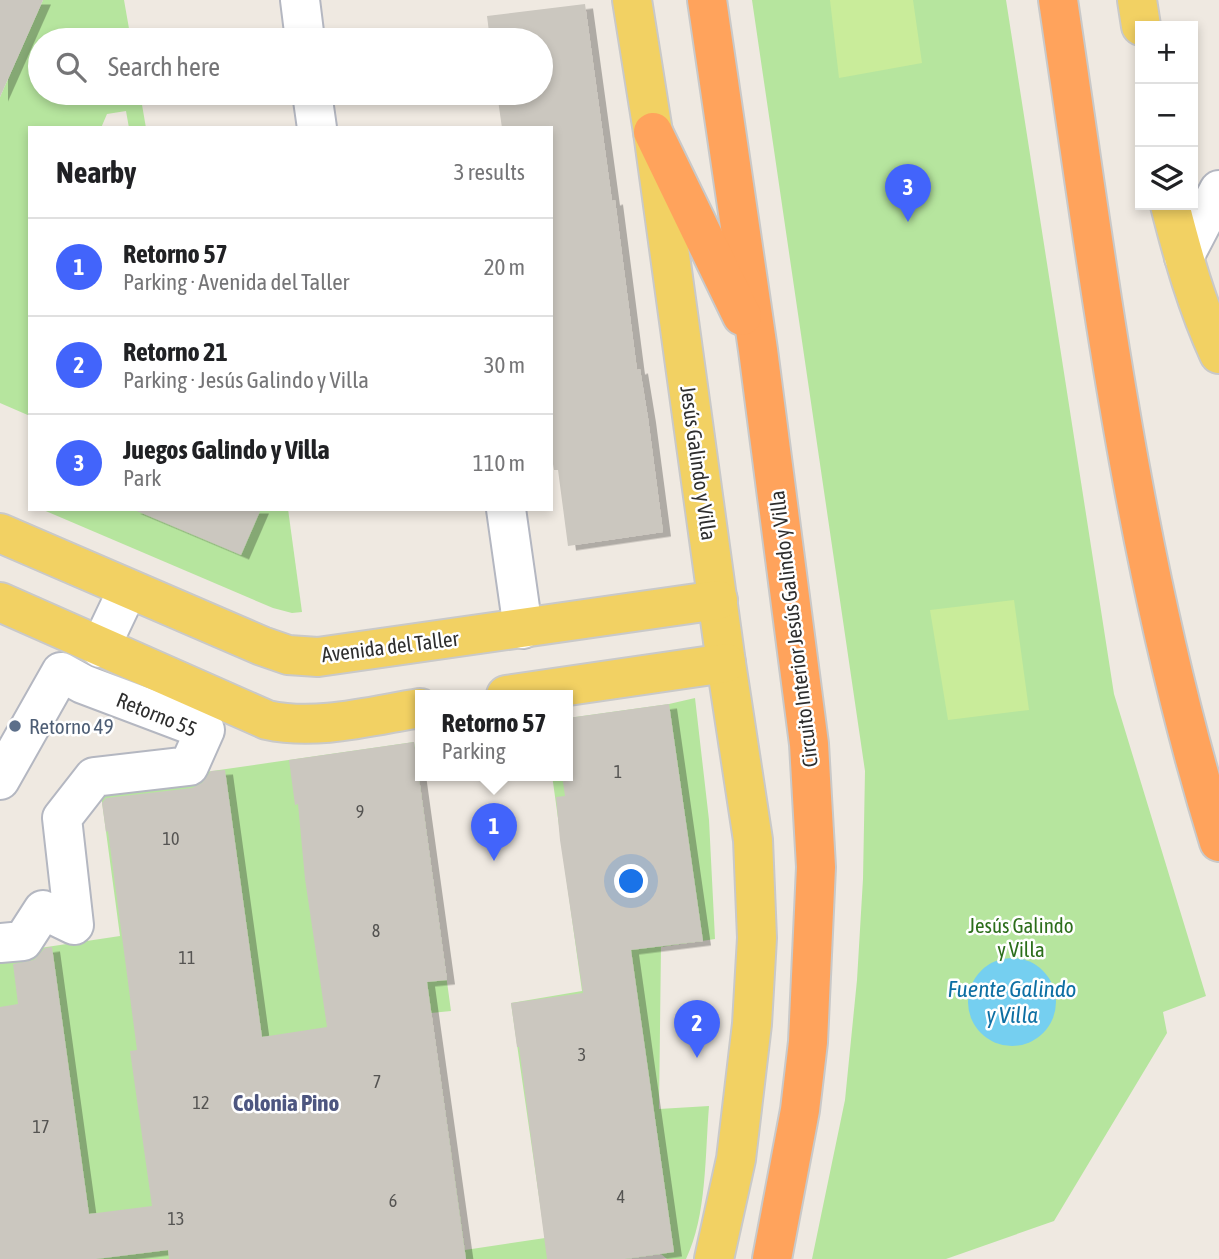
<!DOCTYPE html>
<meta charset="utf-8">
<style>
:root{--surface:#fff;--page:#f6f6f6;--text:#202124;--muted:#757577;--line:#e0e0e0;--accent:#4264fb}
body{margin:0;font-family:"Asap Condensed",sans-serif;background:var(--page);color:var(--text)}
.controls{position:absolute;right:21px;top:21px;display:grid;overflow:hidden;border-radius:0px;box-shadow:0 4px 10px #0003}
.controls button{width:63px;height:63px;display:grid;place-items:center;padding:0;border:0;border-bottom:2px solid var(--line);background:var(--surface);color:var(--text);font:35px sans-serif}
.you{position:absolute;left:632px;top:882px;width:24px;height:24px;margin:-18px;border:5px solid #fff;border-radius:50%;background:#1a73e8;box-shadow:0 0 0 10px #1a73e833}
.badge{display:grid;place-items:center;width:46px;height:46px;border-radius:50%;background:var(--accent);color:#fff;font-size:23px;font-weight:700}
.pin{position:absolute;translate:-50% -58px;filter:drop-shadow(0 2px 4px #0008)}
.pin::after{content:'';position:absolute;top:37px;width:24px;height:21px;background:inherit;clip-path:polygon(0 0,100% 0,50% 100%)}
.popup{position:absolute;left:415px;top:690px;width:158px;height:91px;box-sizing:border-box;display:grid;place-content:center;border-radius:0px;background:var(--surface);filter:drop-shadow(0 2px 5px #0005);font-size:23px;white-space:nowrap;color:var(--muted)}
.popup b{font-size:26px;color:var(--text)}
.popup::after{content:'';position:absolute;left:50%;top:100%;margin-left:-14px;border:14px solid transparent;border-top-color:var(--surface)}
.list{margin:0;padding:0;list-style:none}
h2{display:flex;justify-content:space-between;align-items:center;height:91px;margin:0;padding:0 28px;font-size:30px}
h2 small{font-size:23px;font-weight:400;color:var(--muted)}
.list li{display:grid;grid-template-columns:46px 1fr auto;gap:21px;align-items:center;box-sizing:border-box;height:98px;padding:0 28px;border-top:2px solid var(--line)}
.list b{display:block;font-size:26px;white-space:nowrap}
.list p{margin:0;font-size:23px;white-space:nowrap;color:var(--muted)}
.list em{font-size:23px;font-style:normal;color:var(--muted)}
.icon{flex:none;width:38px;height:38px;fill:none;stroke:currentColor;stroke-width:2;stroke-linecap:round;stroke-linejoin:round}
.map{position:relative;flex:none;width:1219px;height:1259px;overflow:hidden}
.search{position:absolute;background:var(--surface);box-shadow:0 4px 10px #0003;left:28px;top:28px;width:525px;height:77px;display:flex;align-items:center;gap:18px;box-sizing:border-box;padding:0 24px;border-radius:38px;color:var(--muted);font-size:26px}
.panel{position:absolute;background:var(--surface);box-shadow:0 4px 10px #0003;left:28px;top:126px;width:525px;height:385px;border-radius:0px}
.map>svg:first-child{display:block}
.green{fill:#b6e59e}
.pitch{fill:#c9ec9a}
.water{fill:#75cff0}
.building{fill:#cbc7bf;filter:url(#shadow)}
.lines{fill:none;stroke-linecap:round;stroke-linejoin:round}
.minor-casing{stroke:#b4b7c1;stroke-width:42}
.major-casing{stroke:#c9c9c9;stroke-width:42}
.highway-casing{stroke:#c9c9c9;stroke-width:42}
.minor{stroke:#fff;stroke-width:38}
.major{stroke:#f2d163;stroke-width:38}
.highway{stroke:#ffa35c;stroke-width:38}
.service-dot{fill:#5c6f8a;stroke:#fff;stroke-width:2.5}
.labels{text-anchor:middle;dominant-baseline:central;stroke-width:5;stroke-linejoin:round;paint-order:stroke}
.number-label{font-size:18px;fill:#555452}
.street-label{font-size:21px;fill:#2e2e2e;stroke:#fff}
.service-label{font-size:21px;fill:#4e5e75;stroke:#fff;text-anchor:start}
.park-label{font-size:21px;fill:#2c6e1b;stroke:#fff}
.water-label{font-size:23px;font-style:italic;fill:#0d6fa3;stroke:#fff}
.neighbourhood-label{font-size:23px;font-weight:bold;fill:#4d5680;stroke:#fff}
</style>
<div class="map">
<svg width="1219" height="1259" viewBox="0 0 1219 1259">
<defs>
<filter id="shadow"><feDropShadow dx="8" dy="4.5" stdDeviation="0" flood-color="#0004"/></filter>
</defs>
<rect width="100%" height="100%" fill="#efe9e1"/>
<g class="green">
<polygon points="43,0 124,0 131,40 40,40 40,93 140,93 146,128 129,128 126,111 107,114 101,128 30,128 30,416 0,403 0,97"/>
<polygon points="752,0 1006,0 1114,694 1206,996 1163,1012 1167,1033 1054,1221 946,1259 812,1259 845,1100 857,980 863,879 865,771"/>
<polygon points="41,509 288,509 302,612 292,613 273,608"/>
<path d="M695,698L709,820L715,939L661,947L659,1109L709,1106C705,1154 707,1216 686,1259H667L661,1254L625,1259H0V954L120,936L100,787L414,742L451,1011L431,1013L465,1250L545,1238L511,1003L582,991L552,775H568V718L669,704Z"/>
</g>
<g class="pitch">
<polygon points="830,0 913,0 922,63 839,78"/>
<polygon points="1014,600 1029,710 948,720 930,610"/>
</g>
<circle class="water" cx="1012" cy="1002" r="44"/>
<g class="building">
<polygon points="0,0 43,0 0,97"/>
<polygon points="585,4 612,201 615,200 637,370 640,369 648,418 663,532 568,546 558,470 554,470 551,452 551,128 502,128 497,93 541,93 541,40 490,40 487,16"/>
<polygon points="132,509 261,509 241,555"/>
<polygon points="669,704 703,941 631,950 674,1252 625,1259 547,1259 519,1047 517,1047 511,1003 583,993 560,840 556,797 565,796 562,775 568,775 568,718"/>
<polygon points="414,742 447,980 427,982 466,1259 169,1259 168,1250 96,1259 0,1259 0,1007 18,1004 13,964 34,960 45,948 52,947 89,1214 152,1206 130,1051 137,1050 108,831 106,832 102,803 106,798 192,788 202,783 211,771 225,770 262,1037 327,1027 305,879 298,804 295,805 289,760"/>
</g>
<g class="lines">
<defs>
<g id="minor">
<polyline points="300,0 305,40"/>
<polyline points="312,93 317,128"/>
<polyline points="1184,257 1219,190"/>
<polyline points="506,509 523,629"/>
<polyline points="100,648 128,589"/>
<polyline points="0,780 61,672 83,684 205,730 189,766 94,777 62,818 74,925 43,910 23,941 0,943"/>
</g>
<g id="major">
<polyline points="632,0 653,132 726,663 753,840 757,938 752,1024 736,1159 714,1259"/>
<polyline points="1137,0 1141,26"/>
<path d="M1170,205C1183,256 1197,306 1219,354"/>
<polyline points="0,533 262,646 288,655 318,657 718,600"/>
<path d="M0,602L267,720C317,731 371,716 420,708"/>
<polyline points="506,695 726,663"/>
</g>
<g id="highway">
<polyline points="707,0 758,350 809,744 816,867 808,1042 800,1110 772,1259"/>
<path d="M1058,0C1100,283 1134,568 1219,842"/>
<polyline points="653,132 742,316"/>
</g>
</defs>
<use href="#minor" class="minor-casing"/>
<use href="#major" class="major-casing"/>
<use href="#highway" class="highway-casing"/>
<use href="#minor" class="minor"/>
<use href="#major" class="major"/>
<use href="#highway" class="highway"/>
</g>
<circle class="service-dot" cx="15" cy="726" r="7"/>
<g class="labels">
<g class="number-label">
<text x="618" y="771">1</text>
<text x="360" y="811">9</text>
<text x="171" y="838">10</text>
<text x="376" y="930">8</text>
<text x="187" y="957">11</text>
<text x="582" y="1054">3</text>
<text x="377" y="1081">7</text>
<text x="201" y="1102">12</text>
<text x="41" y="1126">17</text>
<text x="621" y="1196">4</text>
<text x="393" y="1200">6</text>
<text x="176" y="1218">13</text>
</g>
<g class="street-label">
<text transform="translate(699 463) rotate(82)">Jesús Galindo y Villa</text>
<text transform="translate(793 629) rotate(-97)">Circuito Interior Jesús Galindo y Villa</text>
<text transform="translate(390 646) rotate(-7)">Avenida del Taller</text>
<text transform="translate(157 714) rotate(22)">Retorno 55</text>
</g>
<g class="service-label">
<text x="29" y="726">Retorno 49</text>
</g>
<g class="park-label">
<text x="1021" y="925">Jesús Galindo<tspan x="1021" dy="24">y Villa</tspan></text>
</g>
<g class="water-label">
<text x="1012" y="989">Fuente Galindo<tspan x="1012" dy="26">y Villa</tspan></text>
</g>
<g class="neighbourhood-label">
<text x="286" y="1103">Colonia Pino</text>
</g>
</g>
</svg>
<div class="controls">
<button>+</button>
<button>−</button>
<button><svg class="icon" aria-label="layers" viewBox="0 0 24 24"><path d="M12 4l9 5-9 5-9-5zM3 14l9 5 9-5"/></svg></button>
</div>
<div class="you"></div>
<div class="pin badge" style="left:494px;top:861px">1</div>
<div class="popup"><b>Retorno 57</b>Parking</div>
<div class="pin badge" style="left:697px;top:1058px">2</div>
<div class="pin badge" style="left:908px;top:222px">3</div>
<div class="search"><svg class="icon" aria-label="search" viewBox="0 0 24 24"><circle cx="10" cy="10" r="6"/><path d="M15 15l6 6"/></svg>Search here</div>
<section class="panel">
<h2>Nearby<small>3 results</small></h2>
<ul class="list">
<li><span class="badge">1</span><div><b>Retorno 57</b><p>Parking · Avenida del Taller</p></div><em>20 m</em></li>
<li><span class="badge">2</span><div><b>Retorno 21</b><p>Parking · Jesús Galindo y Villa</p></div><em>30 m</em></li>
<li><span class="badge">3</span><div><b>Juegos Galindo y Villa</b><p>Park</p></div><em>110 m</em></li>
</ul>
</section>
</div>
